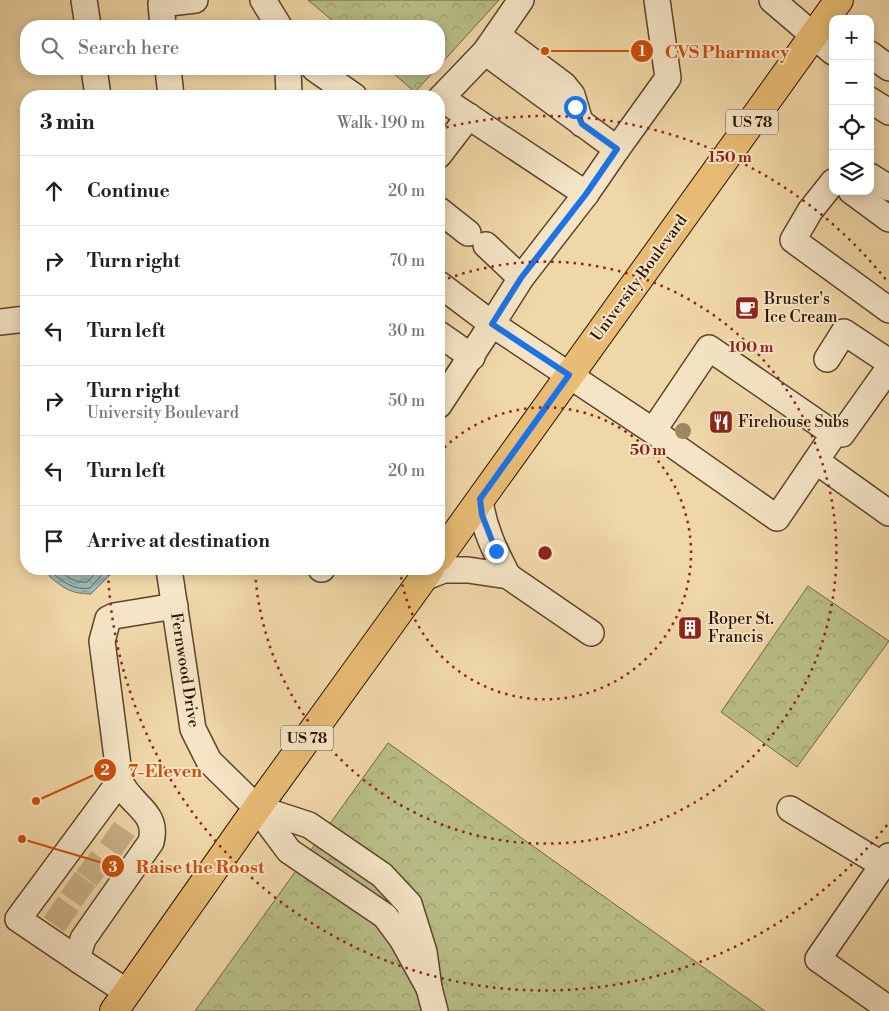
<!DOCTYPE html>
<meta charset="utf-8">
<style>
:root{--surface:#fff;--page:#f6f6f6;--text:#202124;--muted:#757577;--line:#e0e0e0}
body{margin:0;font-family:"Libre Bodoni",serif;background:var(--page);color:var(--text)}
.controls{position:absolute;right:15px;top:15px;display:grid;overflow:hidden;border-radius:10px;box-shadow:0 2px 12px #0003}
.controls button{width:45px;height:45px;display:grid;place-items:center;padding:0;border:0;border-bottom:1px solid var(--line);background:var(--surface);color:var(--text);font:25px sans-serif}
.stop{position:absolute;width:15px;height:15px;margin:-11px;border:4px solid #1a73e8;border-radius:50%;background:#fff}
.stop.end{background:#1a73e8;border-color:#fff;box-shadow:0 1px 5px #0008}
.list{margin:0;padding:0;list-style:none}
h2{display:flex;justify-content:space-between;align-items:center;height:65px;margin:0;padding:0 20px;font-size:21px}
h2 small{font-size:16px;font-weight:400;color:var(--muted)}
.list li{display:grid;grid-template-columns:32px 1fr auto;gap:15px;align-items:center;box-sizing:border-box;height:70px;padding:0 20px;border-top:1px solid var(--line)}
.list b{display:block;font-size:19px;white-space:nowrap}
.list p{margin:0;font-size:16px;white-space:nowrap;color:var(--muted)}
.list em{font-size:16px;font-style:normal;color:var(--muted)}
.icon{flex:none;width:28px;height:28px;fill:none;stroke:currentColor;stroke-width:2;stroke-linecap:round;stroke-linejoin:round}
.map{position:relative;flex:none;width:889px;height:1011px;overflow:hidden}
.search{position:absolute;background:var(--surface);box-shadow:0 2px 12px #0003;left:20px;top:20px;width:425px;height:55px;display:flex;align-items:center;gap:12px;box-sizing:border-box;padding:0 18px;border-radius:20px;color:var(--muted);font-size:19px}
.panel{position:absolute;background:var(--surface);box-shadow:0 2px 12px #0003;left:20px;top:90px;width:425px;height:485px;border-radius:20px}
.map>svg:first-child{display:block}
.forest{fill:url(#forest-crowns);stroke:#726844}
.water{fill:url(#water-waves);stroke:#70756b}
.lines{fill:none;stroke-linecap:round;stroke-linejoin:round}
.shore{stroke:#646559;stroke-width:1}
.minor-tunnel{stroke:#c8b086;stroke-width:25;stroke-dasharray:25 12;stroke-linecap:butt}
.minor-casing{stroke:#5c442a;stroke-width:28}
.major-casing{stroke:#2a1300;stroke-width:30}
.minor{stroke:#f5e5c6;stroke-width:25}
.major{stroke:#e8bc74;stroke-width:28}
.tree{fill:#9b8761}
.route{stroke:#1a73e8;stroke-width:6}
.ring{fill:none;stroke:#8f2418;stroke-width:2.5;stroke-dasharray:2.5 5}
.labels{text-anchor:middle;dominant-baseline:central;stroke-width:4;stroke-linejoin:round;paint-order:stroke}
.shield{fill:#f5e5c6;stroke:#67523b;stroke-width:1}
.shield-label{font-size:15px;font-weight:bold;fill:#2a1300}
.street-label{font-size:16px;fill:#2a1300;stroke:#f5e5c6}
.poi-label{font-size:16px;fill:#2a1300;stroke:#f5e5c6;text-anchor:start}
.centre{fill:#8f2418;stroke:#f5e5c6;stroke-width:2.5}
.ring-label{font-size:15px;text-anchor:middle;font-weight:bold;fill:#8f2418;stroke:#f5e5c6;stroke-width:4;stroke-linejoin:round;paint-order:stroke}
.leader{fill:none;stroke:#cc4e0a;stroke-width:2}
.callout-dot{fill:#cc4e0a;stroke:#f5e5c6;stroke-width:2}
.mark-label{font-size:15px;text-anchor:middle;font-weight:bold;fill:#fff}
.callout-label{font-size:18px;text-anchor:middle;font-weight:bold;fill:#cc4e0a;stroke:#f5e5c6;stroke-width:4;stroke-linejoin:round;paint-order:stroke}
</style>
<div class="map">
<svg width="889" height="1011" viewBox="0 0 889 1011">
<defs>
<pattern id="forest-crowns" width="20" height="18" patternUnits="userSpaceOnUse" patternTransform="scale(1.25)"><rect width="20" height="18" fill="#b9be87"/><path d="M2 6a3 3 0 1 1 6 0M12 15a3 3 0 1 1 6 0" fill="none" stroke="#9fa273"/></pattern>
<pattern id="water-waves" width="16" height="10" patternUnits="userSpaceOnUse" patternTransform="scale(1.25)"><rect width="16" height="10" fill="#9eb7b2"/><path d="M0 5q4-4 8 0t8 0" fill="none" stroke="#889c97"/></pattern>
</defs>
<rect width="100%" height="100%" fill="#f0d7a7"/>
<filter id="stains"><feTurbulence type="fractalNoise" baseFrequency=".004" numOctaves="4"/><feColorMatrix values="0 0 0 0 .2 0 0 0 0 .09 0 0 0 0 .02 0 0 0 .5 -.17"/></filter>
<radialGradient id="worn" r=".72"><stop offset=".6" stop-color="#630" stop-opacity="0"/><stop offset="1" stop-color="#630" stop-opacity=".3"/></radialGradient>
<g class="forest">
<polygon points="308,0 499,0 439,66 439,26 339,26"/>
<polygon points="388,69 436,69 415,92"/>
<polygon points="808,586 889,641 797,767 721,712"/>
<polygon points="388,743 765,1011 195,1011"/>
</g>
<path class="water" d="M50,569H113L111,574L91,594C72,594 64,589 49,576Z"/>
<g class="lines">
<g class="shore">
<path d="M54,569L55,575C66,584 75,590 90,588L107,569"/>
<path d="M61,569C65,578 77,583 87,582L100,569"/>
</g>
<g class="minor-tunnel">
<polyline points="107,832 130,848"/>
<polyline points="84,861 108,879"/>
<polyline points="68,882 93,900"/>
<polyline points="51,907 75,924"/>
</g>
<defs>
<g id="minor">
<polyline points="84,0 88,26"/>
<polyline points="263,0 279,26"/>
<polyline points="772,0 833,52"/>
<polyline points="163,26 161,4 195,0"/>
<polyline points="497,35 564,85 572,95 579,118 582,124"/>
<polyline points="485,52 617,149 668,78 657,0"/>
<polyline points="870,54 889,68"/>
<polyline points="94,69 98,96"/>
<polyline points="168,69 171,96"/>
<polyline points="288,69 289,96"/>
<polyline points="315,69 354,96"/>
<polyline points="441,98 586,194"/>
<polyline points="439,100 485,52 521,0"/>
<polyline points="870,100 889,112"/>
<polyline points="439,155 469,116"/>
<polyline points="870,176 889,188"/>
<polyline points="833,182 810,211 793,240 889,310"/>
<polyline points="851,191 889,219"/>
<polyline points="439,210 468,233"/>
<polyline points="486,245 521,278"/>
<polyline points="439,284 492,324 521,278 586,194 617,149"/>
<polyline points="0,322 26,319"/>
<polyline points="439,334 472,357"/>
<polyline points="827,359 844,332 889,362"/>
<polyline points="439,405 492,324 653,431 777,518 834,434 709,348 653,431"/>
<polyline points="834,434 842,434 889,368"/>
<polyline points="816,461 889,513"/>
<path d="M480,499C483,527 495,551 508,576"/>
<polyline points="169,569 193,729 209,761 257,808 289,851 385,916 402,939 429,988"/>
<polyline points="321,569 322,569"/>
<polyline points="423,578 444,570 468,570 508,576 591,633"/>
<polyline points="257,808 309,825 382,875 409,904 424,952 429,988 435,1011"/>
<polyline points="790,809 883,865"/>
<polyline points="889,856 818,959 889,1009"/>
<polyline points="80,961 18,919 120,781"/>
<path d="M127,992L80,961L79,952L83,939L151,842C159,811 130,806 120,781L102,641L108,619L114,616L175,606"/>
</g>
<g id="major">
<polyline points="439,557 839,0"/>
<polyline points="114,1011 257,808 430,569"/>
</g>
</defs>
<use href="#minor" class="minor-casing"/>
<use href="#major" class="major-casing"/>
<use href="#minor" class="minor"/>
<use href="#major" class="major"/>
</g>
<circle class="tree" cx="683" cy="431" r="8"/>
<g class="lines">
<polyline class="route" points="496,551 482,515 480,499 569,375 492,324 521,278 586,194 617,149 582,124 575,107"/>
</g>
<g class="ring">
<path d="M439 453A146 146 0 1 1 400 570"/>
<path d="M441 281A291 291 0 1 1 255 571"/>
<path d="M887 825A437 437 0 0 1 108 572M439 129A437 437 0 0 1 887 281"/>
</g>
<defs>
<symbol id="cafe-square" viewBox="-11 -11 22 22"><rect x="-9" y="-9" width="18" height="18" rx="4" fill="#8f2418" stroke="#f5e5c6"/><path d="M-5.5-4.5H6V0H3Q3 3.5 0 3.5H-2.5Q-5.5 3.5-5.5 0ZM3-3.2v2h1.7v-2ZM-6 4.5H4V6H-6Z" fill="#fff"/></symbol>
<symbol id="restaurant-square" viewBox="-11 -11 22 22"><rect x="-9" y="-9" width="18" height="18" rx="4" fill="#8f2418" stroke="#f5e5c6"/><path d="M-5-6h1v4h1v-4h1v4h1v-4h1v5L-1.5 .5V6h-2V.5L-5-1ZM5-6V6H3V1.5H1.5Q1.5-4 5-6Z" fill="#fff"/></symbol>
<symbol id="building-square" viewBox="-11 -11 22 22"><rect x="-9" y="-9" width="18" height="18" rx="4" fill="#8f2418" stroke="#f5e5c6"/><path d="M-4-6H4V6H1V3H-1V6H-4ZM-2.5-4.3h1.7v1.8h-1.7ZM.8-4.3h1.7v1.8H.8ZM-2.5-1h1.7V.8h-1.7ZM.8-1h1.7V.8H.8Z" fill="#fff"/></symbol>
</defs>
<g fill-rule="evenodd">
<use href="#cafe-square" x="733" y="294" width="28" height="28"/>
<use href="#restaurant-square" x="707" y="408" width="28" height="28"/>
<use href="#building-square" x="676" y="614" width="28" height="28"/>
</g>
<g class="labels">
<g class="shield">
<rect x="726" y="109.5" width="52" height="25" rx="4"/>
<rect x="281" y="725.5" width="52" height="25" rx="4"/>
</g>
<g class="shield-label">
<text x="752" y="122">US 78</text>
<text x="307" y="738">US 78</text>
</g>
<g class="street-label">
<text transform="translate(639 278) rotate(-54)">University Boulevard</text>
<text transform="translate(185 670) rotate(81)">Fernwood Drive</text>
</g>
<g class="poi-label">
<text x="764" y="299">Bruster's<tspan x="764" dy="18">Ice Cream</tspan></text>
<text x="738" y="422">Firehouse Subs</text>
<text x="708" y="619">Roper St.<tspan x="708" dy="18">Francis</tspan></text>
</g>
</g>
<circle cx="545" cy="553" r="8" class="centre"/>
<g class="ring-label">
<text x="730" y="162">150 m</text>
<text x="751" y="352">100 m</text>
<text x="648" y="455">50 m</text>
</g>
<path class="leader" d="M545 51L642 51M36 801L105 770M22 839L113 866"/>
<g class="callout-dot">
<circle cx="545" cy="51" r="5"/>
<circle cx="36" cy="801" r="5"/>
<circle cx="22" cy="839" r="5"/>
<circle cx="642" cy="51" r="12"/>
<circle cx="105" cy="770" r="12"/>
<circle cx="113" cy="866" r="12"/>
</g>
<g class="mark-label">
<text x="642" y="56">1</text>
<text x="105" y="775">2</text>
<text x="113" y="872">3</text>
</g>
<g class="callout-label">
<text x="727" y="58">CVS Pharmacy</text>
<text x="165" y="777">7-Eleven</text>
<text x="200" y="873">Raise the Roost</text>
</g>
<rect width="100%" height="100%" filter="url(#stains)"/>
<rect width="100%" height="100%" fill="url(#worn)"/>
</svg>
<div class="controls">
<button>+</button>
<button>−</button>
<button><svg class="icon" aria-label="locate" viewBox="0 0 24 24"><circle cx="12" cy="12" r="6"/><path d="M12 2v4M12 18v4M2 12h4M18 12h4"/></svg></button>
<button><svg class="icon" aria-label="layers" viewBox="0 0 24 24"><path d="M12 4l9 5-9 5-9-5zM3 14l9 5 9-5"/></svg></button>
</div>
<div class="stop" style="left:575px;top:107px"></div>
<div class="stop end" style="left:496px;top:551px"></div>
<div class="search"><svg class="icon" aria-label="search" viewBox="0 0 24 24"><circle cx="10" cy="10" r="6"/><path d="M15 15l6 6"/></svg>Search here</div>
<section class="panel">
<h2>3 min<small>Walk · 190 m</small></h2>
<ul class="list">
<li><svg class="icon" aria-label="ahead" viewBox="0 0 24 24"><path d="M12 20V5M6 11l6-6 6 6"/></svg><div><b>Continue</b></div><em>20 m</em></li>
<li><svg class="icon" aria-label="right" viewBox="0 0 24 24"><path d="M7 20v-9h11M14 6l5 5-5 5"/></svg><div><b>Turn right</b></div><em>70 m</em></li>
<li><svg class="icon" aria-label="left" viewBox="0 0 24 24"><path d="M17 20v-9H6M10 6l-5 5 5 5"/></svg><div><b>Turn left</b></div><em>30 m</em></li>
<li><svg class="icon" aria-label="right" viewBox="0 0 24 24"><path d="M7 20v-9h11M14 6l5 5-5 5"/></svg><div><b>Turn right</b><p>University Boulevard</p></div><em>50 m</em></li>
<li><svg class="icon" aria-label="left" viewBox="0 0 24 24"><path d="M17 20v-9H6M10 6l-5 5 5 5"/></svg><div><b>Turn left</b></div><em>20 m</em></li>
<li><svg class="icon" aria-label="arrive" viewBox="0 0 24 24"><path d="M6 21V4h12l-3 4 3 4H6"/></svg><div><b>Arrive at destination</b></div></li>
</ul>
</section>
</div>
